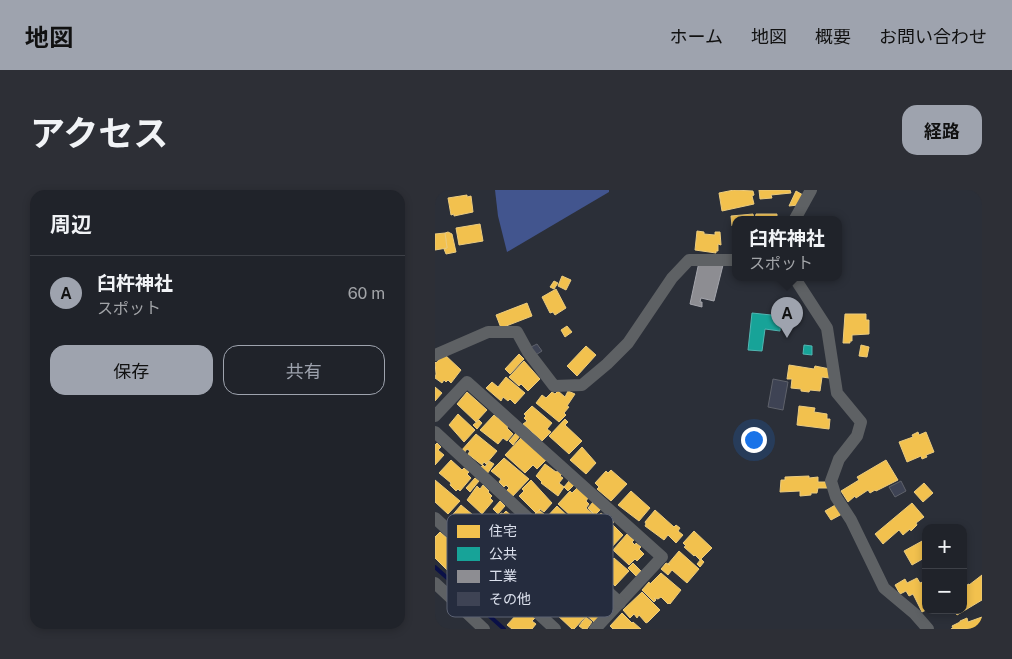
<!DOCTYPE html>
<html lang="ja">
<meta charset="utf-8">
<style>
:root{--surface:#20232a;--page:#2d2f36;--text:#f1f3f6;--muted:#a2a4a8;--line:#3d4047;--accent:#9ea3ae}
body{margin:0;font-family:"Public Sans","Noto Sans JP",sans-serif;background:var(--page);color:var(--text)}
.controls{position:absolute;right:15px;bottom:15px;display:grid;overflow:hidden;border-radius:10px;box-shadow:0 2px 8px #0003}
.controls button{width:45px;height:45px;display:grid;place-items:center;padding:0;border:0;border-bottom:1px solid var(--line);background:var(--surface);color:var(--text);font:25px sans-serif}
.you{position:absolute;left:318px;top:249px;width:18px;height:18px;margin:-12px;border:4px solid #fff;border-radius:50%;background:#1a73e8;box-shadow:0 0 0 8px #1a73e833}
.badge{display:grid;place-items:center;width:32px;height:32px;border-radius:50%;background:var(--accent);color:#111;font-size:16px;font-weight:700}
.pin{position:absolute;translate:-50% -41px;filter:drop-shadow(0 1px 2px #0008)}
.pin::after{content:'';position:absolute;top:26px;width:18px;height:15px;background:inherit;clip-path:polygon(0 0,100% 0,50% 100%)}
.popup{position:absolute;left:297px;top:26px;width:110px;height:65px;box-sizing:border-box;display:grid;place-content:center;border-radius:10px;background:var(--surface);filter:drop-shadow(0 1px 4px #0005);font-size:16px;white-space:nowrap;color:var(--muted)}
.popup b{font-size:19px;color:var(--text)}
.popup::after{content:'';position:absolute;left:50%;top:100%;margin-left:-10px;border:10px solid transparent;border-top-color:var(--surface)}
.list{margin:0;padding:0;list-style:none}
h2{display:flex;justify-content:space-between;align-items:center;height:65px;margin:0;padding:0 20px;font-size:21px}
h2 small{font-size:16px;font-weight:400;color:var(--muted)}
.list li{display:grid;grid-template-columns:32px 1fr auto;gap:15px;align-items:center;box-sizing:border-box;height:75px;padding:0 20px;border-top:1px solid var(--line)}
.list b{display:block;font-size:19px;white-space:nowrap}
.list p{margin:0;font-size:16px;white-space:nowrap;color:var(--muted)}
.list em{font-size:16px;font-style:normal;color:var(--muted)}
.actions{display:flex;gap:10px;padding:15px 20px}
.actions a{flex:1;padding:11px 0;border:1px solid var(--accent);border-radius:15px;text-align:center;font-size:18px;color:var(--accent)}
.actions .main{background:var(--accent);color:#111}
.map{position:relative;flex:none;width:547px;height:439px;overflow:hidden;border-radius:15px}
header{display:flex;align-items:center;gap:30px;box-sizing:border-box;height:70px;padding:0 25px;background:var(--accent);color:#111}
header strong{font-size:24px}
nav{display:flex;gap:28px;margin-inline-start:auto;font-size:18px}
.intro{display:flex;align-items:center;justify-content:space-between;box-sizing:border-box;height:120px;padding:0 30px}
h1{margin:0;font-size:35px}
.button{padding:12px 22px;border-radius:15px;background:var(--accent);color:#111;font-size:18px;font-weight:700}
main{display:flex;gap:30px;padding:0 30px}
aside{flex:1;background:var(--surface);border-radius:15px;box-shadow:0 2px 8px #0003}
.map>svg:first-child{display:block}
.forest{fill:#42558e}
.homes{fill:#f2c14e;stroke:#ebcb7e}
.public{fill:#17a398;stroke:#52b6b2}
.industry{fill:#8d8d92;stroke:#a5a6ad}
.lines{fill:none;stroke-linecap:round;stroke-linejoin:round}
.stream{stroke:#0a1047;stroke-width:4}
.building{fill:#3e4354;stroke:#5f626b}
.minor{stroke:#5e6164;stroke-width:12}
.key{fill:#252c3e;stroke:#5c6273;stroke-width:1}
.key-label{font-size:14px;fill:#dce1ed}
</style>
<header>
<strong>地図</strong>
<nav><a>ホーム</a><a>地図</a><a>概要</a><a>お問い合わせ</a></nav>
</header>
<div class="intro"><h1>アクセス</h1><a class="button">経路</a></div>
<main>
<aside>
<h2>周辺<small></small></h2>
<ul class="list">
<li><span class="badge">A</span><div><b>臼杵神社</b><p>スポット</p></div><em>60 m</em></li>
</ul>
<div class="actions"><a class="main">保存</a><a>共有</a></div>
</aside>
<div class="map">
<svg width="547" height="439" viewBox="0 0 547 439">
<rect width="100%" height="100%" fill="#2b2f38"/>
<polygon class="forest" points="60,0 174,0 174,2 72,62 63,26"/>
<g class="homes">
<polygon points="299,0 318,1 319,5 317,6 319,14 287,21 284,3"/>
<polygon points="324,0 355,0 356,3 336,5 337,8 325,9"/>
<polygon points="361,1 368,5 363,15 354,16"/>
<polygon points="32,5 32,7 36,6 38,22 19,26 19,24 16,25 13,8"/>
<polygon points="318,24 319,29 301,29 301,35 297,36 296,26"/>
<polygon points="321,24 342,24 342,29 320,29"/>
<polygon points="45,34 48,51 24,55 21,38"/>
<polygon points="262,41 269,42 269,44 280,45 280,42 285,42 286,55 283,54 283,61 281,61 281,63 260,60"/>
<polygon points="13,42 17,44 21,62 11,64 9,59 12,58 10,43"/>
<polygon points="10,43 12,58 0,60 0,44"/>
<polygon points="127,86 136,90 131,100 123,96"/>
<polygon points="119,91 123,93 119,99 115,97"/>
<polygon points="121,99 131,118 120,125 118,122 115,123 107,107"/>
<polygon points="92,113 97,126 66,138 61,125"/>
<polygon points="410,124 431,124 431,130 434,130 434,144 417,145 417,151 415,151 415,153 408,153"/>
<polygon points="132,136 137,142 130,147 126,140"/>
<polygon points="426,155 434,157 432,167 424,166"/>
<polygon points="151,156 161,165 142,186 132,176"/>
<polygon points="9,164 26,180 16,193 13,190 11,192 9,190 7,193 0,188 1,184 0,172 1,173"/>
<polygon points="84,164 89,169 75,184 70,179"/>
<polygon points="89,171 105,189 93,201 86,194 84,196 74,187"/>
<polygon points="354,175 379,179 380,176 395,179 394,188 387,187 385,201 375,200 374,202 366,201 366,199 356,198 357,189 352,189"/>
<polygon points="71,187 90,203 80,214 75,209 73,211 68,207 66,211 51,198 57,192 63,197"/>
<polygon points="0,197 7,203 0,211"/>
<polygon points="123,201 130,207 133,201 140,204 132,216 134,217 129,223 131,225 124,232 101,213 107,205 111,208 117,202 120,204"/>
<polygon points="32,202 52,220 41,232 22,214"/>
<polygon points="97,216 117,233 112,239 116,242 107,251 88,234 92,231 89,228 91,226 89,224"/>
<polygon points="364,216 380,218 379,222 392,224 392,229 395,229 394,239 362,235"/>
<polygon points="23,224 40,240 29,252 14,235"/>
<polygon points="59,225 73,236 72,238 78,244 72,251 68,248 63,254 45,240"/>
<polygon points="130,229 133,232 130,235 147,251 134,264 114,246"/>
<polygon points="44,230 47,233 42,239 38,235"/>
<polygon points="483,242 484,245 491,242 499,262 491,265 492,267 487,269 486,266 472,272 464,252 478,247 477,245"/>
<polygon points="81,243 85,246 78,255 74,251"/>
<polygon points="41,244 62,261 51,274 49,272 47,275 33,264 35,261 32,259 29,263 26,261"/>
<polygon points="86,248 111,270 102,279 98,275 90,283 70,265"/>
<polygon points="2,253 6,257 3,260 9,265 0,275 0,255"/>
<polygon points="147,257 161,273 151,284 135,270"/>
<polygon points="69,268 94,289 77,307 71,301 74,298 71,295 69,297 64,292 66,289 56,281"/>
<polygon points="16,270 27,280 29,278 34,282 32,284 36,288 25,301 23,299 21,301 15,295 16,293 4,283"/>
<polygon points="451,270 463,290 441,301 440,300 435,303 433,300 421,308 420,306 413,312 406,301 424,290 422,287"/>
<polygon points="54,271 59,274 52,284 45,278 48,275 50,277"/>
<polygon points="110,274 121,282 123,281 127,284 125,286 128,288 124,293 129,297 123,306 106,293 107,292 101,286"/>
<polygon points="176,280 192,294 176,311 162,299 164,297 160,293 171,281 173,283"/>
<polygon points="374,286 374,288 383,287 383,292 394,292 394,298 383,298 382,303 376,303 376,305 365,306 365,301 345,302 346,290 350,290 350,287"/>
<polygon points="40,288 44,291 35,302 31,298"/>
<polygon points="0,290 25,311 13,324 0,312"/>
<polygon points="96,290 117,313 109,322 105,319 101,323 84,306 89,301 87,299"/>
<polygon points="134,291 139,295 133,301 129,297"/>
<polygon points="489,293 498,303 488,312 479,302"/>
<polygon points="48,295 54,301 53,302 57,306 55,308 58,311 47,324 32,310 42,296 45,299"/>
<polygon points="142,298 153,308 151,311 154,314 151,318 158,324 150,332 147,329 144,332 140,328 139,329 123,314 135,301 137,303"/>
<polygon points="196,301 215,318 204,331 183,315"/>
<polygon points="65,311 70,316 63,324 58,319"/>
<polygon points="158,312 166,319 160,325 153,318"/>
<polygon points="477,313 489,327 481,333 482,335 476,341 475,339 468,345 464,340 448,354 440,344"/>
<polygon points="402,314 407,324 396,330 390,321"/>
<polygon points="26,315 44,330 36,340 43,346 35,354 30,350 33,347 20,336 22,334 15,328"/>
<polygon points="122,316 140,333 128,346 110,329"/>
<polygon points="104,320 110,325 105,332 98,326"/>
<polygon points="220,320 239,337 241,335 245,338 243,341 248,345 241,353 233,345 229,350 210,336 211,334 210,332"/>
<polygon points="71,321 87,335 76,348 58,332 66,323 68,324"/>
<polygon points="166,323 174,330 175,329 179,332 177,334 188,345 176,358 153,337"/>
<polygon points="89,334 97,341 91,347 84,340"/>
<polygon points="54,337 59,341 58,342 77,361 64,377 57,372 60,369 44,356 46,355 43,352 52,342 51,340"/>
<polygon points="138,338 143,343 130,357 125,353"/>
<polygon points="148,341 165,356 153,369 138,352"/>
<polygon points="259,341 277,358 265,370 260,365 259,366 249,357 251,356 248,353"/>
<polygon points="5,342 29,363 13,381 0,368 0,347"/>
<polygon points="192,344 199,350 197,352 200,355 201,353 206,357 204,359 209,364 202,371 200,369 194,375 178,360"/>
<polygon points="97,346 112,359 101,372 99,369 97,371 90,365 92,363 86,358"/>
<polygon points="489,350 491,354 491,367 477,375 469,361"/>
<polygon points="80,361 94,373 92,375 98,380 96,382 99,384 90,393 88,390 85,394 71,381 72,379 69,376 78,365 77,364"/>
<polygon points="244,361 264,379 252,393 237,380 233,385 226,379 231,373 235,375 233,374"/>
<polygon points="124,366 130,372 129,374 132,377 133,375 137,378 135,381 141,386 134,394 131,392 126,398 111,384 113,382 111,380"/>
<polygon points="174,366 178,369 179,368 194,381 180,396 166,383 168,382 163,378"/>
<polygon points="155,367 162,373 157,380 149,375"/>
<polygon points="31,369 42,380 32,391 27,387 25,388 18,382"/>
<polygon points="266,369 269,372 265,377 262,374"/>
<polygon points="198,373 206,381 201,386 193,378"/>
<polygon points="226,383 246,400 235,414 234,413 233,414 226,407 223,409 219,408 221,410 219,412 207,400 214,392 215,394"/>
<polygon points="144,384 149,388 142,396 137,392"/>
<polygon points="547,385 547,410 522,425 519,420 528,420 528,405 531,404 528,397 534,394 534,395"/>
<polygon points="106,387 131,409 115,426 107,419 109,416 102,410 103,408 95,400"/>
<polygon points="482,388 485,393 490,391 491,393 491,420 487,422 478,404 474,406 471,401 465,404 460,395 470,389 472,393"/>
<polygon points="54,391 58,394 47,409 42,404"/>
<polygon points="58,396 68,404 70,402 74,405 71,408 77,413 69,422 67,419 63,424 52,414 51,415 47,411 56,401 55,400"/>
<polygon points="144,396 148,400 150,397 154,401 156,400 167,410 157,420 164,427 159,432 133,408"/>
<polygon points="207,402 225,420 213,432 211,433 204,425 202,428 199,424 195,428 188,420"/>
<polygon points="133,409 151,426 139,439 137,439 120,423"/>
<polygon points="84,419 93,427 95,424 100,428 97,431 101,434 97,439 77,439 72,435 82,424 80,423"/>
<polygon points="187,423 197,433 198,432 206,439 178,439 175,436"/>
<polygon points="151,427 157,432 152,439 148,439 144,436"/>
<polygon points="547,427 547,439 516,439 518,438 517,436 525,432 525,431 532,428 533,432"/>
</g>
<g class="public">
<polygon points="317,123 346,126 345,141 330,139 327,161 313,160"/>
<polygon points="369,155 377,156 377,165 368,164"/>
</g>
<polygon class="industry" points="289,71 279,111 266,108 265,112 267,112 267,117 255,114 264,72"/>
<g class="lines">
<polyline class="stream" points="0,377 69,439"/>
</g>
<g class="building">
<polygon points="102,154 107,161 99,166 94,158"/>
<polygon points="338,189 353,192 348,220 333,217"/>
<polygon points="466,291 471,301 460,307 454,297"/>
</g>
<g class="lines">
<g class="minor">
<polyline points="360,29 376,0"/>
<polyline points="359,87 392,138 402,203 426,232 422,246 404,269 396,291 401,307 416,330 449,398 480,424 493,439"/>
<polyline points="0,165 53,142 82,142 93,162 119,196 147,195 172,174 193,153 237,88 254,70 301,70"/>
<polyline points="0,226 32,192 227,367 160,439"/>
<polyline points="0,242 185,413"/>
<polyline points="0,328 120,439"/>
<polyline points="0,393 49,439"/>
</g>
</g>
<rect x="12" y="324" width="166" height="103" rx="8" class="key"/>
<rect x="22" y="335" width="23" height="13" fill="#f2c14e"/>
<rect x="22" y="357" width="23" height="14" fill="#17a398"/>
<rect x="22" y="380" width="23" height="13" fill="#8d8d92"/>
<rect x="22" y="402" width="23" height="14" fill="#3e4354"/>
<g class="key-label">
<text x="54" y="346">住宅</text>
<text x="54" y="369">公共</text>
<text x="54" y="391">工業</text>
<text x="54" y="414">その他</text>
</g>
</svg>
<div class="controls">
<button>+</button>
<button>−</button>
</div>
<div class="you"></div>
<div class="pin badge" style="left:352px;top:148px">A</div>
<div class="popup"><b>臼杵神社</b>スポット</div>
</div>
</main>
